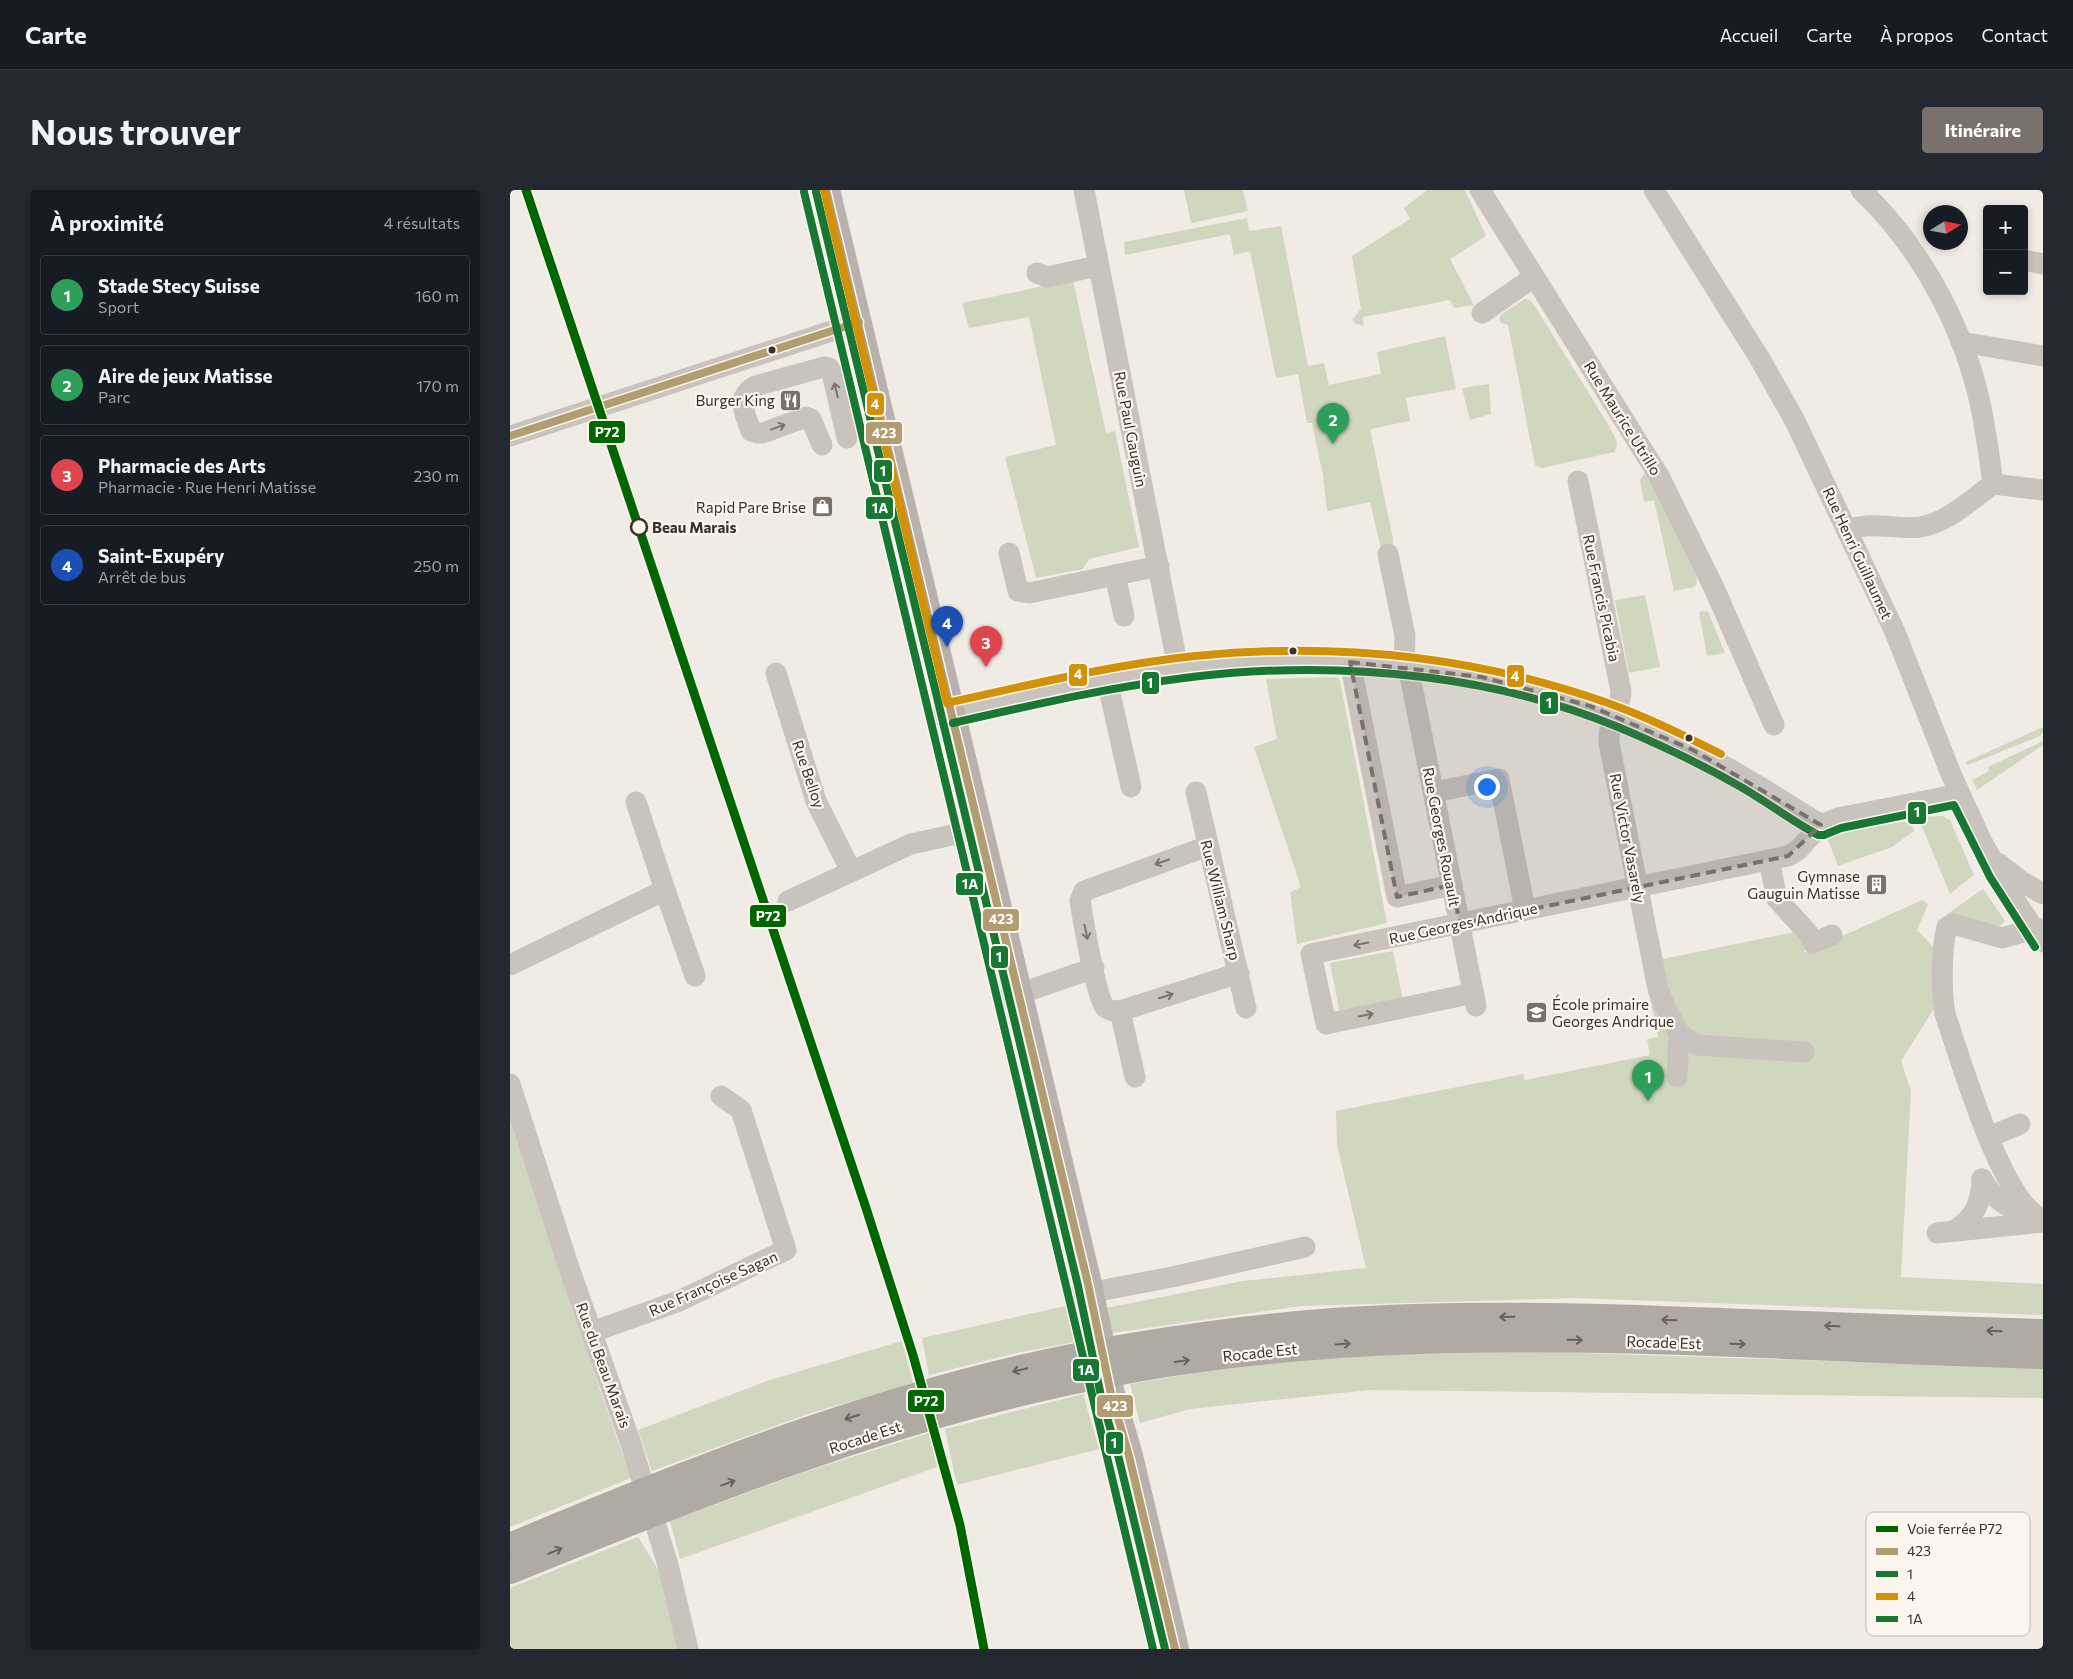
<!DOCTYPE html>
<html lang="fr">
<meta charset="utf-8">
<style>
:root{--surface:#171b24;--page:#242831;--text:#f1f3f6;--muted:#9ea1a6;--line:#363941;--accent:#7a716c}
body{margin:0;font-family:Commissioner,sans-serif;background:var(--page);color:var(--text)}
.controls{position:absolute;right:15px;top:15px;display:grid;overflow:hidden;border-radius:5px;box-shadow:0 2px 8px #0003}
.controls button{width:45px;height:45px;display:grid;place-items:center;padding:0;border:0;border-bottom:1px solid var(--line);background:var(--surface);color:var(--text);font:25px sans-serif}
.compass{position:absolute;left:1413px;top:15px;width:45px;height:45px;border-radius:50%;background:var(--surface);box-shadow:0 2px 8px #0003;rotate:79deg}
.you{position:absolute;left:976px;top:596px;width:18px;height:18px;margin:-12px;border:4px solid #fff;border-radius:50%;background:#1a73e8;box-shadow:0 0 0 8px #1a73e833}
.badge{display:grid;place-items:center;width:32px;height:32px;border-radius:50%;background:var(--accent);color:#fff;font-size:16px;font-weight:700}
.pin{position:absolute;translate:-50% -41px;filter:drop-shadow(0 1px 2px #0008)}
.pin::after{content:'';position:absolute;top:26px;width:18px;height:15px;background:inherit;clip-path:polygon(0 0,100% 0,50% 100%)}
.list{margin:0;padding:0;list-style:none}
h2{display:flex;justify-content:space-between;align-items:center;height:65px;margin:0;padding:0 20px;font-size:21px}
h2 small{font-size:16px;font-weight:400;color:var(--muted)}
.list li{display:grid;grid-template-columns:32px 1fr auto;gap:15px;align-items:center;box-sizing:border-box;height:80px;margin:0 10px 10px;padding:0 10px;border:1px solid var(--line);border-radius:5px}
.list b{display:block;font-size:19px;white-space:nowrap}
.list p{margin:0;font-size:16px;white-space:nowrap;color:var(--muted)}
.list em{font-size:16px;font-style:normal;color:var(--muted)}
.map{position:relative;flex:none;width:1533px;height:1459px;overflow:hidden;border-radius:5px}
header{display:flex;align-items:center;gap:30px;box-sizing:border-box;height:70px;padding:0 25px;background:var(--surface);border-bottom:1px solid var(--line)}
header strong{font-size:24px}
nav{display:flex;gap:28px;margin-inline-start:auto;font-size:18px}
.intro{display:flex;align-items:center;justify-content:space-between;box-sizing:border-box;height:120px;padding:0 30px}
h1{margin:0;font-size:35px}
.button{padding:12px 22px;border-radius:5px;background:var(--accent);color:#fff;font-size:18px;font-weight:700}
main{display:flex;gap:30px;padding:0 30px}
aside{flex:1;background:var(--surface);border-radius:5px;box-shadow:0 2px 8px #0003}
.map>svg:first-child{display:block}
.green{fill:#d1d6bf}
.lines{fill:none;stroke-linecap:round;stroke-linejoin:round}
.minor{stroke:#c9c3be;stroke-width:21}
.major{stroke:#b8b1ad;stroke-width:28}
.highway{stroke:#afaaa4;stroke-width:28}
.bus-1-casing{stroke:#fbf5ee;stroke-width:11}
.bus-2-casing{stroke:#fbf5ee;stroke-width:11}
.bus-3-casing{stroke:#fbf5ee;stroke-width:11}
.bus-4-casing{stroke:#fbf5ee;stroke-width:11}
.bus-1{stroke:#b19d71;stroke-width:8}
.bus-2{stroke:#177833;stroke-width:8}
.bus-3{stroke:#d19109;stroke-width:8}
.bus-4{stroke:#177833;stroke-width:8}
.rail-1-casing{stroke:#fbf5ee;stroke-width:12}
.rail-1{stroke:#060;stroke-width:9}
.oneway{stroke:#7b726d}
.oneway2{stroke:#69615b}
.marked{fill:#7a716c;fill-opacity:0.2;stroke:#7a716c;stroke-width:4;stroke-dasharray:10 6;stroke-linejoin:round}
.bus-dot{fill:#3b302b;stroke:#fbf5ee;stroke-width:2}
.stop-dot{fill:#fbf5ee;stroke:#3b302b;stroke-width:2.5}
.labels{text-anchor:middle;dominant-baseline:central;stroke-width:4.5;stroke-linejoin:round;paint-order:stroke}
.poi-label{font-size:15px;fill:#3b302b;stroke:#fbf5ee;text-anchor:end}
.street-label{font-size:15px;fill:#3b302b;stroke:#fbf5ee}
.stop-label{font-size:15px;font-weight:bold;fill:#3b302b;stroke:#fbf5ee;text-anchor:start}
.key{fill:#fbf5ee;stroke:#c1bab4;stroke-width:1}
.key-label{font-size:14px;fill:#3b302b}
.line-badge{stroke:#fbf5ee;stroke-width:2}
.badge-label{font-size:14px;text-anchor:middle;font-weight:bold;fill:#fff}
</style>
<header>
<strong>Carte</strong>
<nav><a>Accueil</a><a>Carte</a><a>À propos</a><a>Contact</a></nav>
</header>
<div class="intro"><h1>Nous trouver</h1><a class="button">Itinéraire</a></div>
<main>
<aside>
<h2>À proximité<small>4 résultats</small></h2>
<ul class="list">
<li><span class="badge" style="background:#2e9e5b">1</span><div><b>Stade Stecy Suisse</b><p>Sport</p></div><em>160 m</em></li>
<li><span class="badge" style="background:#2e9e5b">2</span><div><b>Aire de jeux Matisse</b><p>Parc</p></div><em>170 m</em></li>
<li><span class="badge" style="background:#e0444e">3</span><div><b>Pharmacie des Arts</b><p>Pharmacie · Rue Henri Matisse</p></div><em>230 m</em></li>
<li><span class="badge" style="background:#1a4fb4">4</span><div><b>Saint-Exupéry</b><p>Arrêt de bus</p></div><em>250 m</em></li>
</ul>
</aside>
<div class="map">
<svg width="1533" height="1459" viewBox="0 0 1533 1459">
<rect width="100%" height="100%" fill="#f0ebe5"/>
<g class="green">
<polygon points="674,0 733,0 738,21 681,33"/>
<polygon points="917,0 955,0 976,46 940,69 964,115 944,118 940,110 853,127 854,136 846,134 842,130 851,119 842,66 900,29 894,18"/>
<polygon points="737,28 739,41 771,36 798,176 814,173 819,195 871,184 867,162 935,146 946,199 896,208 900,231 860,239 883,349 883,356 871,359 860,312 817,321 813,285 802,233 797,233 788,184 766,188 740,61 724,65 720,44 615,65 614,52"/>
<polygon points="563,90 596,243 605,241 629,357 579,369 573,379 526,388 495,267 546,255 519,127 459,138 452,113"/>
<path d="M1015,109L1021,111L1028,121L1099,236C1103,244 1111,253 1104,262L1032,278L1025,275L998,135L991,133L989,129L992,124Z"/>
<polygon points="979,194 981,224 960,230 952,198"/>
<polygon points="1134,284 1138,285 1186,385 1187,391 1185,397 1164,401 1144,310 1134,312 1130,290"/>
<polygon points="1135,405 1150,477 1119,483 1105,410"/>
<polygon points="1194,421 1198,422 1215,463 1197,466 1189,422"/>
<polygon points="827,487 830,491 877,733 787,754 780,702 791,697 744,557 767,549 756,489"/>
<polygon points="1533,537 1533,542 1530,546 1458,575 1456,572"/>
<polygon points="1533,551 1533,555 1467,600 1462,590 1479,581 1478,577"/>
<polygon points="1432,626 1440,630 1464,685 1440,704 1408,627"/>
<polygon points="1401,631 1404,641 1382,657 1328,676 1318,650 1332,640"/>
<polygon points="1473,699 1495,731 1485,740 1436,725"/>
<polygon points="1412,710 1418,714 1407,740 1424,758 1423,820 1391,871 1401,901 1391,1087 1533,1094 1533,1125 1064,1108 791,1116 601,1143 596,1118 733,1091 856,1078 827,955 826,921 1013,884 1015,890 1140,865 1137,849 1148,847 1133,773 1290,741 1295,763"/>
<polygon points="883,761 893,811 830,824 820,773"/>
<polygon points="0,917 91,1203 121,1288 0,1337"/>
<polygon points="556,1116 565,1152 506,1163 419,1185 412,1148"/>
<polygon points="392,1151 403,1193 298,1224 142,1281 128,1240 260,1190"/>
<polygon points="1010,1161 1533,1178 1533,1208 860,1200 680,1219 630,1233 620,1194 719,1177 850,1166"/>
<polygon points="573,1204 589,1259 447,1295 435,1239"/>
<polygon points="419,1243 427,1277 170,1369 160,1331 297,1281"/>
<polygon points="128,1347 157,1394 172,1459 0,1459 0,1398"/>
</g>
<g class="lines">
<g class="minor">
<polyline points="574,0 668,478"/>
<polyline points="970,0 1149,286 1205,400 1264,535"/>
<polyline points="1144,0 1250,169 1285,231 1385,442 1441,584 1472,652 1506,712 1533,752"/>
<path d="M1351,0C1407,53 1449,128 1468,204C1475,233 1479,264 1483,294"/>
<polyline points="1514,70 1533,74"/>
<polyline points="527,83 537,87 588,76"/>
<polyline points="972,123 1024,87"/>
<polyline points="1451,152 1533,166"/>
<polyline points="0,246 349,132"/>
<path d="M312,255L301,229L296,227L253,243H247L241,241C235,223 225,208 245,196L314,177L319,178L322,183L337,248"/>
<path d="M1068,291L1111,501C1111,520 1097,534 1099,553L1148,799L1155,817L1169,843L1181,852L1188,855L1294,862"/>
<path d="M1337,341C1360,330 1385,340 1410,337C1437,333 1461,310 1483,294L1533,300"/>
<polyline points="499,363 508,401 519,403 649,376"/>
<polyline points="878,364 895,446 894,476"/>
<polyline points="605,385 614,426"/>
<polyline points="840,472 887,707 942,695"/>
<polyline points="898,476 966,816"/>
<polyline points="266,483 306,611 341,681"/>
<polyline points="597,490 621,597"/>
<path d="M430,525C526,504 623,481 721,473C870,461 1022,486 1159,548C1212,572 1262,604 1311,635L1328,628L1450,604"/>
<polyline points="686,602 736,818"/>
<polyline points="924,602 989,589 1015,720"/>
<path d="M698,656L574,701L570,711C573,729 586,807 595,817C599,821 604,821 610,821L729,783"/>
<polyline points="1259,670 1267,709 1298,743 1303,753 1322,745"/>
<polyline points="1488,673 1511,691 1533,704"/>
<polyline points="155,700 185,786"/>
<polyline points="278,711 401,654 469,639"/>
<path d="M1533,739H1524L1492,748L1443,734L1437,737C1431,759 1431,802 1435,824C1450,867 1492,1015 1533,1029"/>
<polyline points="0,775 155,700 126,612"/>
<polyline points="964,803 816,834 801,764 1278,666 1288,660 1311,635"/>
<polyline points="497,808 584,778"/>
<polyline points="610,821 625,887"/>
<polyline points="1167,887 1169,843"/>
<polyline points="0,894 58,1075 121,1254 158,1375 178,1459"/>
<polyline points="1479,947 1510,934"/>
<path d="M1472,989C1484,1011 1501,1020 1524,1026"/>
<path d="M1444,1041C1465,1028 1471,1013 1472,989"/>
<polyline points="1427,1043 1533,1032"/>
<polyline points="568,1105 662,1087 795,1057"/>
<polyline points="82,1142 169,1111 276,1060 231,920 211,906"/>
</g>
<polyline class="major" points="316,0 578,1094 601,1204 619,1266 665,1459"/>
<g class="highway">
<path d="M0,1357C200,1273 406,1192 621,1157C688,1146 756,1137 824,1132C953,1123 1082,1127 1210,1132C1318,1136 1425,1140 1533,1143"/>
<path d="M0,1380C202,1298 405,1217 621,1179C922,1125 1230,1157 1533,1165"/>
</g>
<defs>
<g id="bus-1">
<polyline points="316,0 578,1094 601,1204 619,1266 665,1459"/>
<polyline points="0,246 349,132"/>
</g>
<g id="bus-2">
<polyline points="306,2 568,1096 591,1206 609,1269 655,1459"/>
<path d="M443,533C535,512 627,491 720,483C850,473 988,487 1108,537C1151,555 1191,574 1231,597C1257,612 1282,631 1308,645H1314L1331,638L1444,615L1480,687L1525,757"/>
</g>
<path id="bus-3" d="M314,0L437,513C519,495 601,475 685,466C824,452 963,466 1095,512C1135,526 1173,545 1211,564"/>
<polyline id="bus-4" points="294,2 643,1459"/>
</defs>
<use href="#bus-1" class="bus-1-casing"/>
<use href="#bus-2" class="bus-2-casing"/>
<use href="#bus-3" class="bus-3-casing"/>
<use href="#bus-4" class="bus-4-casing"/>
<use href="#bus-1" class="bus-1"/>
<use href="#bus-2" class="bus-2"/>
<use href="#bus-3" class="bus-3"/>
<use href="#bus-4" class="bus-4"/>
<defs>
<polyline id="rail-1" points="16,0 356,1018 403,1165 450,1335 474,1459"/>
</defs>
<use href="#rail-1" class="rail-1-casing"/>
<use href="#rail-1" class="rail-1"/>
</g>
<defs><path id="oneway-shaft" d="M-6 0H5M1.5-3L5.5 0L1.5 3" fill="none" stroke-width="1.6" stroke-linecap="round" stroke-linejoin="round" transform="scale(1.25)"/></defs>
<g class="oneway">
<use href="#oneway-shaft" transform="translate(326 200) rotate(-103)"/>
<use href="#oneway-shaft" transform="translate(268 237) rotate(-20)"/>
<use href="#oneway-shaft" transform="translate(652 672) rotate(161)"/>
<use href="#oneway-shaft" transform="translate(576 742) rotate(78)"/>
<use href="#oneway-shaft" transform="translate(851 754) rotate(169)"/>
<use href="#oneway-shaft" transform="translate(656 806) rotate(-17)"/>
<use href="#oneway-shaft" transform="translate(856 825) rotate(-12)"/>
</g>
<g class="oneway2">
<use href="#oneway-shaft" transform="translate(997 1127) rotate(179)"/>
<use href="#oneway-shaft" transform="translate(1159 1130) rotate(-178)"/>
<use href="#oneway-shaft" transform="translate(1322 1136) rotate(-178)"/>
<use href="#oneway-shaft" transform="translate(1484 1141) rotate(-178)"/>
<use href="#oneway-shaft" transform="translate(1065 1150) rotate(1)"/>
<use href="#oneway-shaft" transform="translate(833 1154) rotate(-4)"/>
<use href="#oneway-shaft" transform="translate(1228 1154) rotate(2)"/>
<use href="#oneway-shaft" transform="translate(672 1171) rotate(-8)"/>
<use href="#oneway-shaft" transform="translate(510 1180) rotate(167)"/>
<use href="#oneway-shaft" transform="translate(342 1227) rotate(162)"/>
<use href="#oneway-shaft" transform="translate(218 1293) rotate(-20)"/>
<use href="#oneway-shaft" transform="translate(45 1361) rotate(-22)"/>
</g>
<path class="marked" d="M840,472L972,487L1080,516L1183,560L1311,635L1278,666L950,734L942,695L887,707Z"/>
<defs>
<symbol id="restaurant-square" viewBox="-11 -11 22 22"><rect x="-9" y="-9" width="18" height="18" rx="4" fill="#7a716c" stroke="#fbf5ee"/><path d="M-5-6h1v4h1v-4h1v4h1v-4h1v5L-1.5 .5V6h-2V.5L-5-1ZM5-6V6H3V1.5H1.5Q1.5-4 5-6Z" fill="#fff"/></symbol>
<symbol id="shop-square" viewBox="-11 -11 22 22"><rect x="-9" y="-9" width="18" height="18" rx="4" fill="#7a716c" stroke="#fbf5ee"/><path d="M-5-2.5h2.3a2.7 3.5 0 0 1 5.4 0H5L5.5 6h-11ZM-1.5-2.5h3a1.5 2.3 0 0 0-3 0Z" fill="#fff"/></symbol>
<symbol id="building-square" viewBox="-11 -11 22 22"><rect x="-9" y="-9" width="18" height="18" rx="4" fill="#7a716c" stroke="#fbf5ee"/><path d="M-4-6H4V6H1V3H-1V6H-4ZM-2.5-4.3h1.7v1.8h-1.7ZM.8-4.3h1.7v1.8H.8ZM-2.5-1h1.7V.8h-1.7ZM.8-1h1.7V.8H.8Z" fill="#fff"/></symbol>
<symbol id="school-square" viewBox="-11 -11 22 22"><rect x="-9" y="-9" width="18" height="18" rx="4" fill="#7a716c" stroke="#fbf5ee"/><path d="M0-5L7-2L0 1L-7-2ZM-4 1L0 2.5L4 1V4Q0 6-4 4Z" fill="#fff"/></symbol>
</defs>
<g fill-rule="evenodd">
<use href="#restaurant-square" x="268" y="198" width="25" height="25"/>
<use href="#shop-square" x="300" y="304" width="25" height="25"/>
<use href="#building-square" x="1354" y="682" width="25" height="25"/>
<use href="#school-square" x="1014" y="810" width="25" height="25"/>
</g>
<g class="bus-dot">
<circle cx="262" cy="160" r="4.5"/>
<circle cx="783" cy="461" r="4.5"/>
<circle cx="1179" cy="548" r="4.5"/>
</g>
<circle class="stop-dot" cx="129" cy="337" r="8"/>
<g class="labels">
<g class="poi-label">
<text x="265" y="210">Burger King</text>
<text x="296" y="317">Rapid Pare Brise</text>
<text x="1350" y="686">Gymnase<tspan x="1350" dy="17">Gauguin Matisse</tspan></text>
<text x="1042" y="814" text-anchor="start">École primaire<tspan x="1042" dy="17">Georges Andrique</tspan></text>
</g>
<g class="street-label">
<text transform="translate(1113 228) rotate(58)">Rue Maurice Utrillo</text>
<text transform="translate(621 239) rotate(79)">Rue Paul Gauguin</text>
<text transform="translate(1348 363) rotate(65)">Rue Henri Guillaumet</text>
<text transform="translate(1092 408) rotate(78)">Rue Francis Picabia</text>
<text transform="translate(299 584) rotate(71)">Rue Belloy</text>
<text transform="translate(932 647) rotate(79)">Rue Georges Rouault</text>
<text transform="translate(1118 648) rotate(79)">Rue Victor Vasarely</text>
<text transform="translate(711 710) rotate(76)">Rue William Sharp</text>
<text transform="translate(953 733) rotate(-12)">Rue Georges Andrique</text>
<text transform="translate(203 1093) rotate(-24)">Rue Françoise Sagan</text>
<text transform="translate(1154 1152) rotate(2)">Rocade Est</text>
<text transform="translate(750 1162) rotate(-6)">Rocade Est</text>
<text transform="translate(94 1175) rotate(70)">Rue du Beau Marais</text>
<text transform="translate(355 1247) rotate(-18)">Rocade Est</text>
</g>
<g class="stop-label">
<text x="142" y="337">Beau Marais</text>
</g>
</g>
<rect x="1356" y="1322" width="164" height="124" rx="8" class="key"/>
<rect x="1366" y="1336" width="22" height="6" fill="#060"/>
<rect x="1366" y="1358" width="22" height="7" fill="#b19d71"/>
<rect x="1366" y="1381" width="22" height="6" fill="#177833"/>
<rect x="1366" y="1403" width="22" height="7" fill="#d19109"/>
<rect x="1366" y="1426" width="22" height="6" fill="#177833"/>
<g class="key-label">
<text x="1397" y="1344">Voie ferrée P72</text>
<text x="1397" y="1366">423</text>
<text x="1397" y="1389">1</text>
<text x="1397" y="1411">4</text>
<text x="1397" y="1434">1A</text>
</g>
<g class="line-badge">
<rect x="356" y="202" width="19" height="24" rx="5" fill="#d19109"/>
<rect x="78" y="230" width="38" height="24" rx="5" fill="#060"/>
<rect x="355" y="231" width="38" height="24" rx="5" fill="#b19d71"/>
<rect x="363" y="269" width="20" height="24" rx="5" fill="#177833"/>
<rect x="355" y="306" width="29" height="24" rx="5" fill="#177833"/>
<rect x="558" y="473" width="20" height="24" rx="5" fill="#d19109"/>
<rect x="996" y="474" width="19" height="24" rx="5" fill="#d19109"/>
<rect x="631" y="481" width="19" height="24" rx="5" fill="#177833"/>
<rect x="1029" y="501" width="20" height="24" rx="5" fill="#177833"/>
<rect x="1397" y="611" width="20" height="24" rx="5" fill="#177833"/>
<rect x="445" y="682" width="29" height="24" rx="5" fill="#177833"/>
<rect x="239" y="714" width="38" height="24" rx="5" fill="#060"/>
<rect x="472" y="718" width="38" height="24" rx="5" fill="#b19d71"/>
<rect x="480" y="755" width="19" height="24" rx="5" fill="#177833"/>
<rect x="562" y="1168" width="28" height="24" rx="5" fill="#177833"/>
<rect x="397" y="1199" width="38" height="24" rx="5" fill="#060"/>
<rect x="586" y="1204" width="38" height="24" rx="5" fill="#b19d71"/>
<rect x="595" y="1241" width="19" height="24" rx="5" fill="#177833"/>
</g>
<g class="badge-label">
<text x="365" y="219">4</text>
<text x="97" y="247">P72</text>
<text x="374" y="248">423</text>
<text x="373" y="286">1</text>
<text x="370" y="323">1A</text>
<text x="568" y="489">4</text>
<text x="1005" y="491">4</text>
<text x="640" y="498">1</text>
<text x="1039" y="518">1</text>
<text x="1407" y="627">1</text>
<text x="460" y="699">1A</text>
<text x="258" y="731">P72</text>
<text x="491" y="734">423</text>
<text x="489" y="772">1</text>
<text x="576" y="1185">1A</text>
<text x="416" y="1216">P72</text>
<text x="605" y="1221">423</text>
<text x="604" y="1258">1</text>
</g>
</svg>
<div class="controls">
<button>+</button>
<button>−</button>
</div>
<svg class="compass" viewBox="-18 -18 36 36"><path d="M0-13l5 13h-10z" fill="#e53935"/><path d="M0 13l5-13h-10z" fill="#9ea1a6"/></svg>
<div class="you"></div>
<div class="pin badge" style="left:1138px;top:911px;background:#2e9e5b">1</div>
<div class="pin badge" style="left:823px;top:254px;background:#2e9e5b">2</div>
<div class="pin badge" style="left:476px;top:477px;background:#e0444e">3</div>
<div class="pin badge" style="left:437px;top:457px;background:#1a4fb4">4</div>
</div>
</main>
